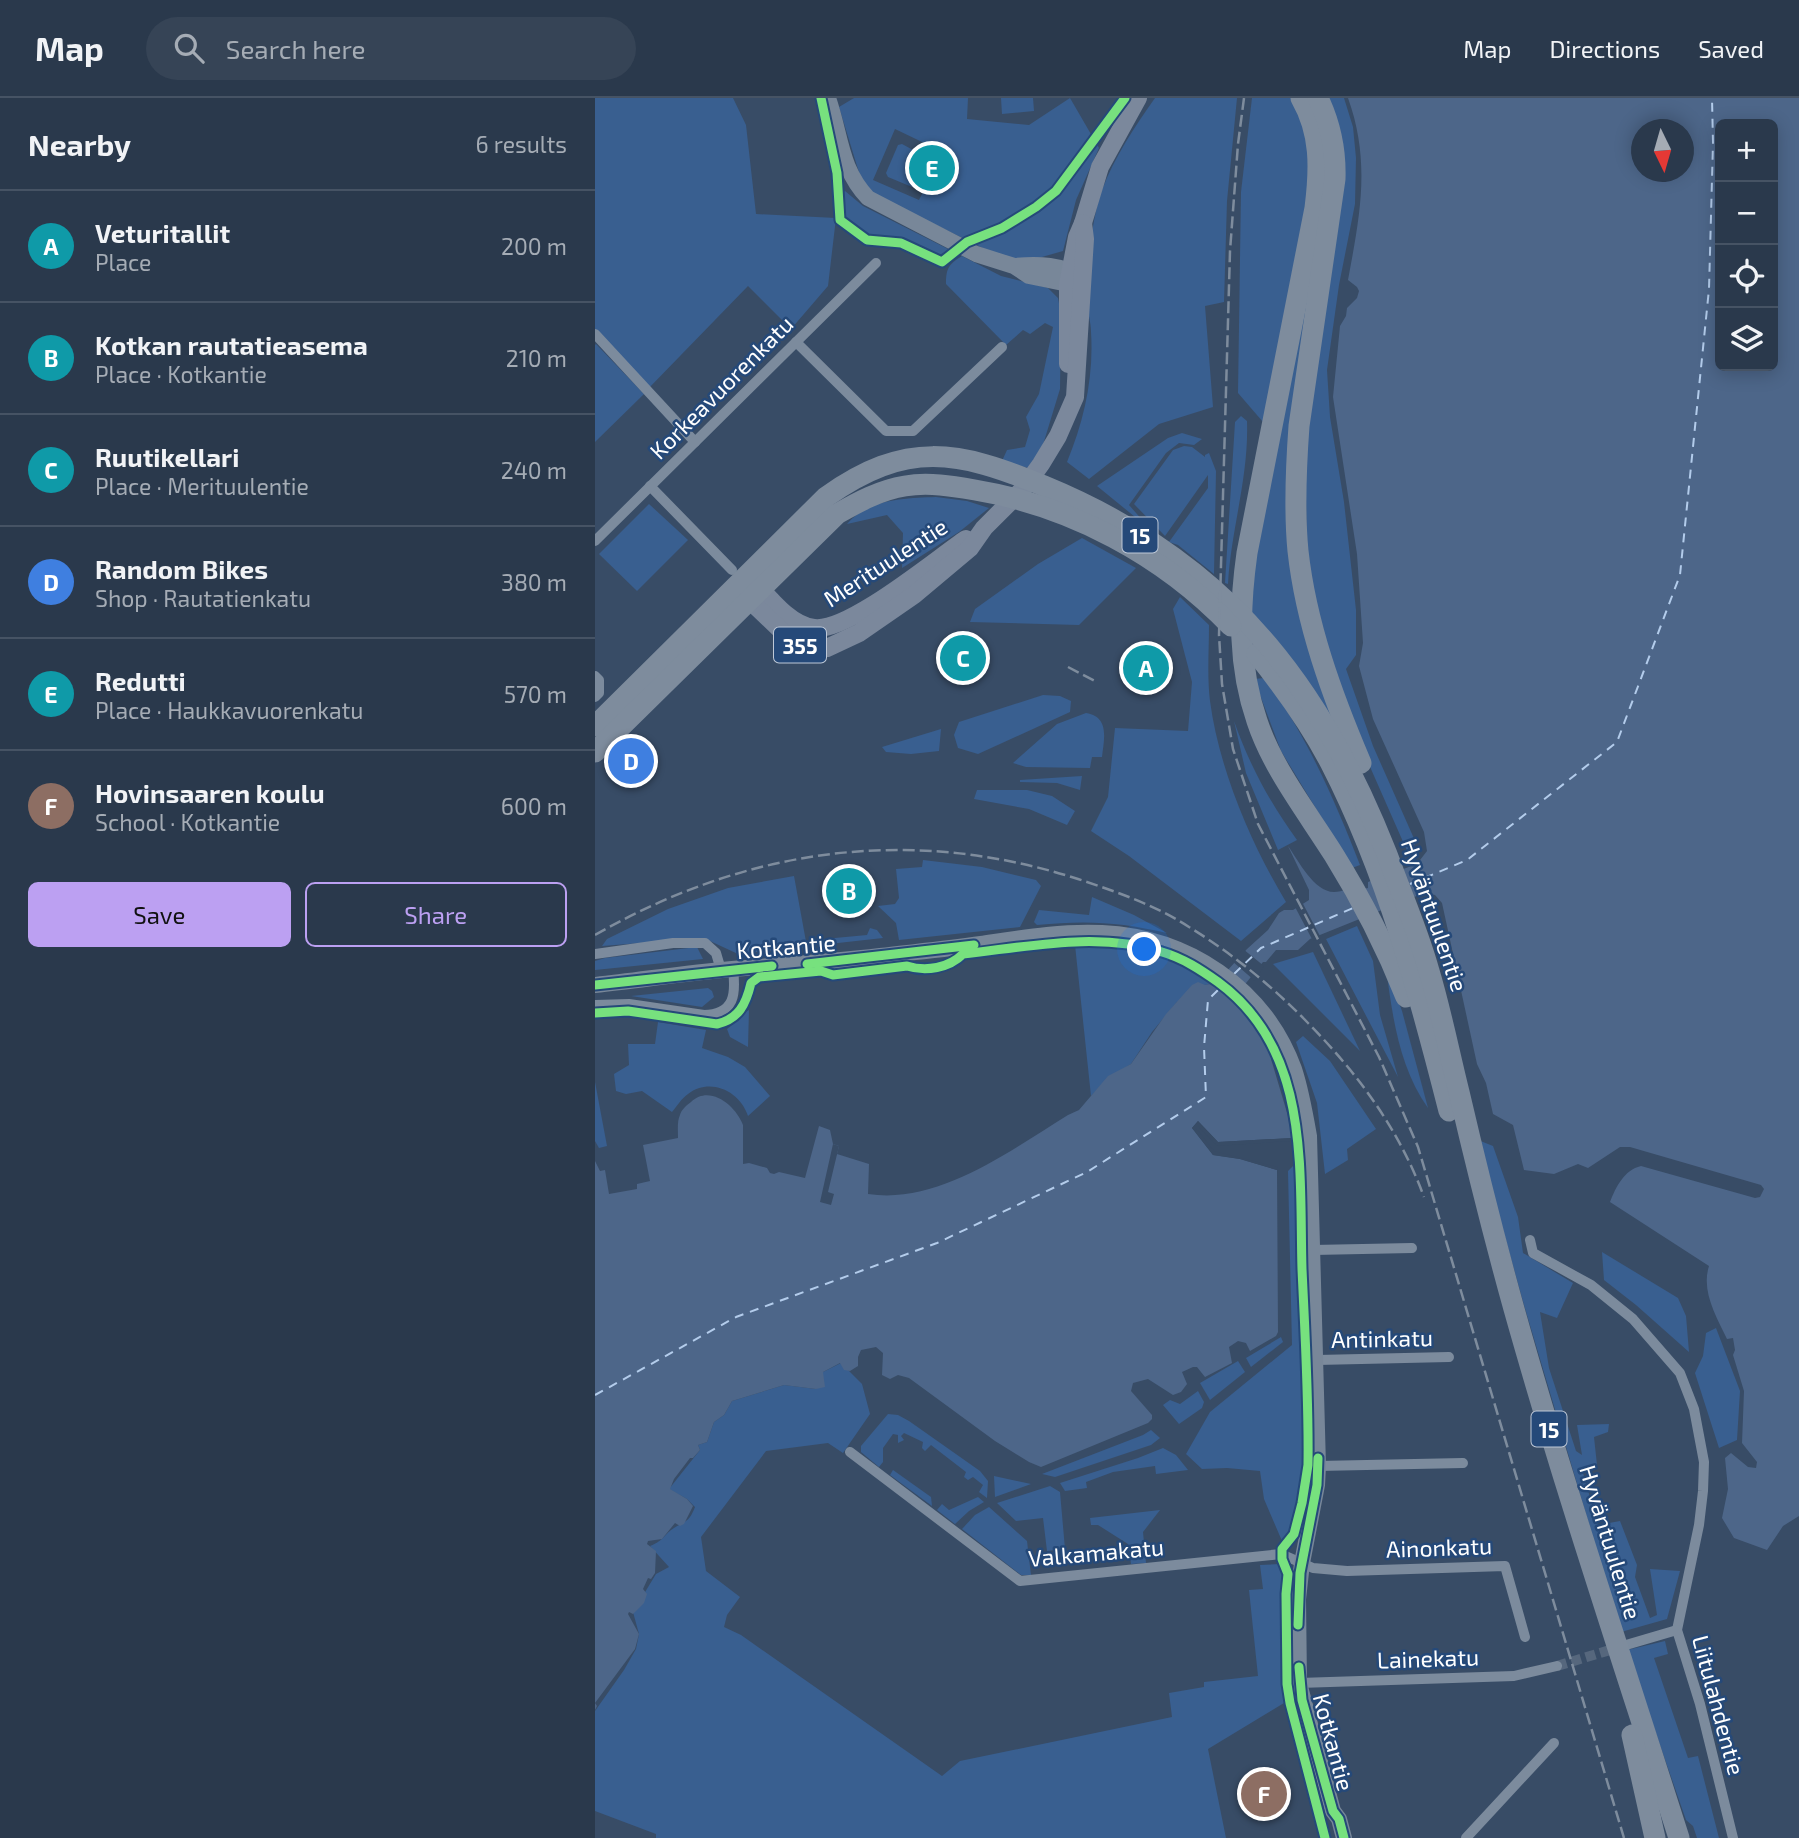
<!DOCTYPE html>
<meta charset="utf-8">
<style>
:root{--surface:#2a394c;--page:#364456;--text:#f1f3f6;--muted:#a5acb5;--line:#465364;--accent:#bca0f2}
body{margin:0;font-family:"Exo 2",sans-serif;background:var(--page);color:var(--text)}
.controls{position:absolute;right:21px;top:21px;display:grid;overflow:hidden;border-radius:10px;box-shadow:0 4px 18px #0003}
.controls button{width:63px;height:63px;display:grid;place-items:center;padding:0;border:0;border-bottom:2px solid var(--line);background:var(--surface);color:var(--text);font:35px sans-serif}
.compass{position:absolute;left:1036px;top:21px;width:63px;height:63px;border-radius:50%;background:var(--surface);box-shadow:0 4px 18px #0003;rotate:175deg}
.you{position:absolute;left:550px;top:852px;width:24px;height:24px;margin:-18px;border:5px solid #fff;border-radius:50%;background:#1a73e8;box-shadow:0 0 0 10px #1a73e833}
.badge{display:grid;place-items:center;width:46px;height:46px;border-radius:50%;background:var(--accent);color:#fff;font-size:23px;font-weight:700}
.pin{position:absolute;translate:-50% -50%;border:4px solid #fff;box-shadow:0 2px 7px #0006}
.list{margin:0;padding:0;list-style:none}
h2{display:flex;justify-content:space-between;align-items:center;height:91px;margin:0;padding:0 28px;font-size:30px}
h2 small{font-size:23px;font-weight:400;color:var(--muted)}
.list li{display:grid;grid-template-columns:46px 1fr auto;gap:21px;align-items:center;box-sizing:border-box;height:112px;padding:0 28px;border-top:2px solid var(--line)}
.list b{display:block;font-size:26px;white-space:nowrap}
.list p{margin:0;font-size:23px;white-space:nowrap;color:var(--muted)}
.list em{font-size:23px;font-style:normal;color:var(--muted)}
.actions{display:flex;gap:14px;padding:21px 28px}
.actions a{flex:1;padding:16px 0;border:2px solid var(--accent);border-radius:10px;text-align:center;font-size:24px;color:var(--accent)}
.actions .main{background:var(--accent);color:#111}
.icon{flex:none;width:38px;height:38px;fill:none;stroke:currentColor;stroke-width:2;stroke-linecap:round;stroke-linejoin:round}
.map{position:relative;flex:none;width:1204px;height:1740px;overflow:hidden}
header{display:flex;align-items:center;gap:42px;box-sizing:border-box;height:98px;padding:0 35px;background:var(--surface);border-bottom:2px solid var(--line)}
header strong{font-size:33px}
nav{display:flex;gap:38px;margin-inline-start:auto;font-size:24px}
.search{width:490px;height:63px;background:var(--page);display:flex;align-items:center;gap:18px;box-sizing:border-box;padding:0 24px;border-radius:38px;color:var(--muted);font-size:26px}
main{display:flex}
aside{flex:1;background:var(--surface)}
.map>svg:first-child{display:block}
.green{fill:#395f90;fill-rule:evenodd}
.water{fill:#4d6689;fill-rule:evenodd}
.pier{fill:#384c66}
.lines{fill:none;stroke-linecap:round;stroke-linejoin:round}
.ferry{stroke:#b3cceb;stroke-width:2;stroke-dasharray:9 7;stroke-linecap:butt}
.street-tunnel{stroke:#56677d;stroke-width:10;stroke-dasharray:10 5;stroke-linecap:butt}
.street{stroke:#7c8b9d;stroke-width:10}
.secondary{stroke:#788799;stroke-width:16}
.primary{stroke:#7b889c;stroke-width:18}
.highway{stroke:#7e8c9d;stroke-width:21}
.rail{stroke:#7e8c9d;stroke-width:2.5;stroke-dasharray:12 5;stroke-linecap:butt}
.cycleway-casing{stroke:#254979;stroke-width:13}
.cycleway{stroke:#77e17e;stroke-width:9}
.labels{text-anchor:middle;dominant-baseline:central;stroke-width:5;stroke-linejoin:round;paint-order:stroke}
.shield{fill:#254979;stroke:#bec8d7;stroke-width:2}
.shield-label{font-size:21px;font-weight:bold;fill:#fff}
.street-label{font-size:23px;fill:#fff;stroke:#254979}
</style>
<header>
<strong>Map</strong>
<div class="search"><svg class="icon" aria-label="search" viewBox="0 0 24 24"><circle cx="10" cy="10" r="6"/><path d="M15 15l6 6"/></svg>Search here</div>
<nav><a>Map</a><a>Directions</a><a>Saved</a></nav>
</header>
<main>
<aside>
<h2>Nearby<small>6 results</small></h2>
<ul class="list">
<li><span class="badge" style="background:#0f9aa8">A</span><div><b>Veturitallit</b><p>Place</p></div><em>200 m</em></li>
<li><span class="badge" style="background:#0f9aa8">B</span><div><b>Kotkan rautatieasema</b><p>Place · Kotkantie</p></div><em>210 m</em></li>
<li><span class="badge" style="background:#0f9aa8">C</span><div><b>Ruutikellari</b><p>Place · Merituulentie</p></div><em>240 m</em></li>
<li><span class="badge" style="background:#3f7fe0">D</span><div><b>Random Bikes</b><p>Shop · Rautatienkatu</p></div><em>380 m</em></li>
<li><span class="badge" style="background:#0f9aa8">E</span><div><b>Redutti</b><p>Place · Haukkavuorenkatu</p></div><em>570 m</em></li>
<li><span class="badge" style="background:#8d6e63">F</span><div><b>Hovinsaaren koulu</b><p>School · Kotkantie</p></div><em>600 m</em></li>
</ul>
<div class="actions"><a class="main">Save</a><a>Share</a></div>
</aside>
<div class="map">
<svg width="1204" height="1740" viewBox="0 0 1204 1740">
<rect width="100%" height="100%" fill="#384c66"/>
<g class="green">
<polygon points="0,0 138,0 151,27 161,116 241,120 233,188 196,231 153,188 52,292 0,236"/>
<path d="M259,0H373L372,21L434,27L475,0L504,50L481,102L468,153L433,163L400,156L276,95L266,81L244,9ZM300,31L348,54L324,102L278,82Z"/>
<polygon points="406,0 438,0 439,13 407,16"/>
<path d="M560,0H642L632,103L629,204L610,208L618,309L564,326L494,381L472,364C489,323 499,279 496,234C496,224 492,213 492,203C491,175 497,118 507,92C519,60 540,28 560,0Z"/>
<path d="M657,0H697C715,34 716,58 713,95L668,324L643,295L646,94Z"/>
<polygon points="732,0 749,0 758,29 761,60 760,106 744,187 732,272 735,319 749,404 761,512 761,557 751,571 778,648 821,745 813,755 761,637 736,572 712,474 710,327"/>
<polygon points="307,46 331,59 333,63 320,87 317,89 293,79 291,75 303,47"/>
<path d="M250,93L268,108L355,152C337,165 328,145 311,142C304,140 296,142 289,142C276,141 253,131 249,117C247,110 247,102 247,95Z"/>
<polygon points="726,109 693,356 741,626 701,567 651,510"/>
<path d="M367,158L406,178L453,190L463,200L466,216L465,291L447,350L433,370L407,363L412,352L430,349L435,332L431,319L444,296L458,229L450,225L435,236L428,232L411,247L351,186C351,170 354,166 367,158Z"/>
<polygon points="1,246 49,296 0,344 0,247"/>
<path d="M646,318L652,323C654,379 636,431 633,486L630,485L640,324Z"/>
<polygon points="587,335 607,341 599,347 584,345 571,355 534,407 556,432 502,388 573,340"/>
<polygon points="589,348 597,349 610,359 610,357 614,355 621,373 619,476 583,447 574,444 613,390 613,377 570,438 539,406 578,352"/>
<path d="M341,399L372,403L394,410L364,434L307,470L308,435L292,417L252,426C273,401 310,400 341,399Z"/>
<polygon points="54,406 93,442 42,493 4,456"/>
<polygon points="487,440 541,470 484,527 375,524 380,511 443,466"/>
<path d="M585,499L614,527C614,552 612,578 615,603C624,671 656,746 691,804L646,843L534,758L496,733L513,699L520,630L593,633L597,584L578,511Z"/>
<path d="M669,580C711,635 740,703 765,767L757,770L686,653L659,581Z"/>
<polygon points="448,597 465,598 476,603 475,614 383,656 363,650 359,637 364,624"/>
<path d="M491,615C515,619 509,641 507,659H497L495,670L431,669L418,665L462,626Z"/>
<path d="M639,623C654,666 675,705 702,742L683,752L651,675Z"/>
<polygon points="346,631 344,653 316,656 291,654 287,649"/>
<polygon points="487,678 485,692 462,685 425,684 425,682"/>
<polygon points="382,692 432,692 457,698 480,713 472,727 434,711 379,701"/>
<polygon points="328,762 387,769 441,782 446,788 425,829 304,842 301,825 283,808 300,806 304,800 301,771 327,769"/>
<polygon points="199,778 212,849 143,856 115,843 98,841 7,848 12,841 73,811 133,790"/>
<path d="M497,799L539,817L572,835C525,824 491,822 442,827L439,824L444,812L494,817Z"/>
<polygon points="762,828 778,863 785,917 803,979 731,841"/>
<polygon points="275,830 282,832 288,840 225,847 229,841 272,837"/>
<path d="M480,847C532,844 579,856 621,886L609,887L582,904L557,934L536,966L511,982L496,998Z"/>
<polygon points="102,849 108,861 0,872 0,863 10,860"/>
<polygon points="718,854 765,953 678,866"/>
<path d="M791,869L807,913L833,1010C804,970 797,916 791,869Z"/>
<polygon points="113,890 117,893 119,899 107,909 36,898"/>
<path d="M154,912L153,949L135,939L132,931C140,926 148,914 154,912Z"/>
<path d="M63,924L111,932L107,950L133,959L150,969L175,998L153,1018C145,993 115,979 93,996C87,1000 82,1008 77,1014L47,993L31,996L21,993L19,976L34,967L33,946H60Z"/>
<polygon points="708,938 735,963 781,1031 752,1051 753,1062 730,1076 722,1005 701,944"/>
<polygon points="0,984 12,1048 4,1050 0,1043"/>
<polygon points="883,1042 898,1048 923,1119 928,1155 978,1185 962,1220 945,1214 954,1270 981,1353 987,1357 982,1327 1014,1326 1013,1334 999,1339 1002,1367 988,1375 1003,1427 1025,1423 1042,1467 1040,1479 1055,1520 1062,1517 1055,1471 1085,1473 1072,1521 1026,1534 929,1207"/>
<polygon points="698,1068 702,1075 710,1368 696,1436 687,1443 669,1401 665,1373 632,1370 607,1371 591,1356 615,1314 697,1247 693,1073"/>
<polygon points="1007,1154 1083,1200 1091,1218 1094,1254 1041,1207 1009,1182"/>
<polygon points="1121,1230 1145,1293 1142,1342 1124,1350 1100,1275 1108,1258 1111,1235"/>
<polygon points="686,1239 688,1244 656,1269 651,1260"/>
<polygon points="643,1263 650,1274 615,1302 605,1285"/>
<path d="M246,1265L267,1286L275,1316L248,1355L233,1345L171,1353L106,1439L111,1473L145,1499L132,1517L129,1529L146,1537L347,1678L365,1663L577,1619L574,1595L609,1589V1584L663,1578L654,1492L668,1491L665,1467L685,1466L689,1473L686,1538L689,1605L613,1651L631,1740H61V1736L0,1713V1613L29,1572L41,1551L44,1536L38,1514L61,1476L74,1469L55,1448C70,1442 69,1436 79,1430C92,1422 94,1424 100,1409L92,1401L74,1391L105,1352L103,1347L112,1344L119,1324L129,1317L137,1303L189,1287L221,1291L228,1280V1274Z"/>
<polygon points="603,1293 609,1304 607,1310 584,1326 568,1307 575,1302 585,1306"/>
<polygon points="293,1316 303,1317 314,1323 385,1373 393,1383 392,1400 384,1394 388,1387 378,1379 373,1382 369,1379 371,1374 336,1347 330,1353 327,1350 328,1344 309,1335 306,1338 309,1342 303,1345 303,1337 298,1336 288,1350 288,1364 284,1369 266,1354 266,1348"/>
<polygon points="556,1332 565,1340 556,1347 460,1379 447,1376 548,1337"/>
<polygon points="568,1350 581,1357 593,1372 561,1376 560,1368 518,1374 491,1384 492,1390 470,1393 465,1385 543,1360"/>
<polygon points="298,1372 336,1399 337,1408 295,1377"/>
<polygon points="399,1378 436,1386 400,1399"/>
<polygon points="455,1388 465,1394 470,1451 452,1453 448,1420 421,1423 402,1405"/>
<polygon points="383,1399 389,1404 374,1413 360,1426 342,1412 347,1406 354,1412"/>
<polygon points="394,1409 432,1443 436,1477 426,1477 367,1431 380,1417"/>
<polygon points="565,1412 548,1434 551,1465 536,1466 533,1446 503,1427 496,1427 495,1420"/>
<polygon points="1070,1543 1073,1556 1059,1560 1093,1660 1103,1658 1124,1740 1102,1740 1098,1728 1091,1722 1032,1552"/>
</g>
<path class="water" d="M753,0H1204V1418L1188,1428L1172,1452L1139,1440L1127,1420L1133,1391L1130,1360L1136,1355L1153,1369L1161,1370L1162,1364L1147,1345L1149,1293L1138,1257L1140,1252L1138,1240L1132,1241C1121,1218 1106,1193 1114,1168L1015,1104C1021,1089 1029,1072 1046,1068L1160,1100L1165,1099L1169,1091L1166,1087L1035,1049H1025L993,1070L983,1066L959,1076L929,1072L918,1027L898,1016L891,985L882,966L847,805L840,797L829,795L715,841L703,852H681L671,864H668L639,900L657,921L678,956L676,961L693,1018L697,1040L623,1044L603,1023L597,1030L618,1057L645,1061L682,1072L683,1234L681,1238L655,1253L651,1245L643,1243L634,1249L637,1265L610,1279L602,1269H598L587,1274L592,1286L586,1294L578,1297L553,1281L538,1285L536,1293L557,1317V1321L553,1325L446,1369L434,1364L400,1343L314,1280L303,1277L295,1281L287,1277L288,1255L281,1249L266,1252L263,1259V1268L255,1273L249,1272L245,1265L228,1274L230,1289L221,1291L189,1287L137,1303L129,1317L119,1324L112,1344L103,1347L105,1352L98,1360H95L79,1381L75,1391L92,1401L98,1408L89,1426L85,1428L80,1425L67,1441L53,1443L52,1446L61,1453L60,1475L56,1481L53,1480L48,1491L52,1496L49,1505L38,1516L34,1514L33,1516L44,1536L40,1551L0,1605L2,1608L0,1612V1063L5,1073L10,1072L14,1096L42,1091V1086L55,1083L48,1047L83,1040C83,1033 82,1023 85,1017C86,1012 92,1007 96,1004C115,986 141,1008 148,1027V1066L154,1065L172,1070L175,1075L179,1076L184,1074L210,1080L224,1028L235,1032L238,1046L244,1048L242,1056L274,1066L273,1096C344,1107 416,1052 473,1017L484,1012L513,978L536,966L571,916L597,887L603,884L610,887L621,885L652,851L673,832L684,815L689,812H698L714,802V792L693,748C703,762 719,794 739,794C747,794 758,789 766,786L767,791L773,790V784L822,766L832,753L829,734L778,621L764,568L768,545L762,456L738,299L745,228L751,218L752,210L762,200L764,193L762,189L753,182C765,117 776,64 753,0ZM1125,26H1178V268H1125ZM1046,32H1088V74H1046Z"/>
<g class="pier">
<polygon points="706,802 726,840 718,843 699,807"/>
<polygon points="648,851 669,868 660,883 637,863"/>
<polygon points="603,1023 623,1044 697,1040 695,1043 622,1048 603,1028 601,1030 619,1053 683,1069 682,1072 645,1061 618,1057 597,1030"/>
<polygon points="238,1046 244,1048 233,1094 239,1096 236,1107 225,1104"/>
</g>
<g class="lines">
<g class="ferry">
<polyline points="815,786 872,762 1022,644 1085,477 1114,191 1118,45 1117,0"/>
<polyline points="639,876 666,850 758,810"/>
<polyline points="0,1297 141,1219 342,1145 492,1074 611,999 609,949 613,902 628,887"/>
</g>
<polyline class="street-tunnel" points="962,1568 1025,1549"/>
<g class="street">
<polyline points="0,236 100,344"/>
<polyline points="201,244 291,333 318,333 407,249"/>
<polyline points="55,388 137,472"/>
<polyline points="0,443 281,165"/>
<polyline points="0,578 4,582 4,595 0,599"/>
<polyline points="0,856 78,845 110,845 121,855 126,872"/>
<path d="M0,907L34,906L109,917C140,916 141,896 138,871"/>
<polyline points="935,1142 938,1155 996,1187 1038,1221 1085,1275 1099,1311 1109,1364 1108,1393 1104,1427 1082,1532 1105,1606 1138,1740"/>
<polyline points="718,1152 817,1150"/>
<polyline points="722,1262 854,1259"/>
<polyline points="255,1354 425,1483 686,1456 718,1470 752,1473 910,1468 930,1539"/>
<polyline points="723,1368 868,1365"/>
<polyline points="1031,1547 1082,1532"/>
<polyline points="704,1585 919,1578 962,1568"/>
<polyline points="871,1740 959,1645"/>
</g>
<g class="secondary">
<path d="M233,0C246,37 245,71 273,100L381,156L419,168L434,178L473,186L487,180C469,166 442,166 419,168"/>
<path d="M0,887C46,882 91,875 137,871C187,867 236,864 285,858C319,854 352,851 386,846C426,840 466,833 507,835C592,839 669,889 699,971C706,992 710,1015 714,1038L723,1368L722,1387L707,1465L703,1501L704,1585L738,1713L744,1721L749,1740"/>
</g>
<g class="primary">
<polyline points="473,266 473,186 482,139 488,125 505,69 543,0"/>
<path d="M157,481C173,498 194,527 219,530C254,534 340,462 371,441"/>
<polyline points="146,494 193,539 204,547 216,550 232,550 264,535 319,497 375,450 389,430 428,391 446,366 463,338 480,299 490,141 488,125"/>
</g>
<g class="highway">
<path d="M706,0C726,35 725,70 720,110L652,455C644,512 643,568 662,623C678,671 712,714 739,757C767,802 791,849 811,899"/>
<path d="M723,0C736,27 741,52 740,81L704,328C701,369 699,412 703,453C711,526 737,597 766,665"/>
<path d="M662,556C690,591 716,627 736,666C792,775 824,895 854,1013"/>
<path d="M0,628L231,399C311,342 363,352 449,388C641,467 735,599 804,788C815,816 826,844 834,873C846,913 854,954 864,994C881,1067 899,1139 919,1211C969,1389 1028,1564 1084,1740"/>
<path d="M0,654L242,416C263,404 285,392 310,388C333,384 357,388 380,392C476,408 568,457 636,528"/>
<polyline points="1037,1637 1060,1740"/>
</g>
<g class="rail">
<polyline points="649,0 643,46 635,153 624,537 627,586 638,651 663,726 784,959 823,1049 1029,1740"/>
<polyline points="473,569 500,583"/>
<path d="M0,837C152,750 315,727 483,781C522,794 560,807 594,829C638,856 677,888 713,925C763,976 804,1031 829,1099"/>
</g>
<defs>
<g id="cycleway">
<polyline points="226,0 242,75 245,122 272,142 306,145 347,164 372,144 407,130 441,109 461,93 530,0"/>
<polyline points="212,866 379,847"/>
<polyline points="0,887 177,868"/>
<path d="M0,915L33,913L122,926C144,921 151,906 156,885L164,879L226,873L238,877L312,868C331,874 354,870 368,856C432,849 504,833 567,854C588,860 606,872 623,884C716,952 704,1070 707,1171C710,1237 714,1302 713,1367L707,1405L699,1436L687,1451V1461L693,1476L691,1496L692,1586L695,1605L730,1740"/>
<polyline points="703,1527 705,1475 722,1387 723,1360"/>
<polyline points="704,1569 707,1602 738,1713 744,1721 749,1740"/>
</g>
</defs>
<use href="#cycleway" class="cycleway-casing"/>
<use href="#cycleway" class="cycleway"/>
</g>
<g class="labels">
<g class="shield">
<rect x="527.5" y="419.5" width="35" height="35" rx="5"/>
<rect x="179" y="529.5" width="52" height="35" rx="5"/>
<rect x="936.5" y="1313.5" width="35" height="35" rx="5"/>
</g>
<g class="shield-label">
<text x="545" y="437">15</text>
<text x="205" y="547">355</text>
<text x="954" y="1331">15</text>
</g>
<g class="street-label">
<text transform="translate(126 289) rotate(-45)">Korkeavuorenkatu</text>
<text transform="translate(290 464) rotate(-33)">Merituulentie</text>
<text transform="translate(840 817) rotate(71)">Hyväntuulentie</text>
<text transform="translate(191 848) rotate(-5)">Kotkantie</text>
<text transform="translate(787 1240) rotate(-1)">Antinkatu</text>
<text transform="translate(1016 1444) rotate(73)">Hyväntuulentie</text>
<text transform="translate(844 1449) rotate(-2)">Ainonkatu</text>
<text transform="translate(501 1454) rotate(-5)">Valkamakatu</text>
<text transform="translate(833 1560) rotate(-2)">Lainekatu</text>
<text transform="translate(1124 1607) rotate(75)">Liitulahdentie</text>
<text transform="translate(739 1644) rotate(75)">Kotkantie</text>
</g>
</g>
</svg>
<div class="controls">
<button>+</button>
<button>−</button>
<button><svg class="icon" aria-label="locate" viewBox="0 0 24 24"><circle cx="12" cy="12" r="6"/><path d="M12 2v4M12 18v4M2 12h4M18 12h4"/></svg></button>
<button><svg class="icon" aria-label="layers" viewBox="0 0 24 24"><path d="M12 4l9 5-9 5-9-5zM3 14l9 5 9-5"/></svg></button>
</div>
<svg class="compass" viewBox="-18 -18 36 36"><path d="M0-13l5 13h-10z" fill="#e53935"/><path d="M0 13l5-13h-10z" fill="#a5acb5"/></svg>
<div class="you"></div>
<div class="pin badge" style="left:551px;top:570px;background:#0f9aa8">A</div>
<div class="pin badge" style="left:254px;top:793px;background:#0f9aa8">B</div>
<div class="pin badge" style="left:368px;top:560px;background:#0f9aa8">C</div>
<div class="pin badge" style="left:36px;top:663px;background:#3f7fe0">D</div>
<div class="pin badge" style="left:337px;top:70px;background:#0f9aa8">E</div>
<div class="pin badge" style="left:669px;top:1696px;background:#8d6e63">F</div>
</div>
</main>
